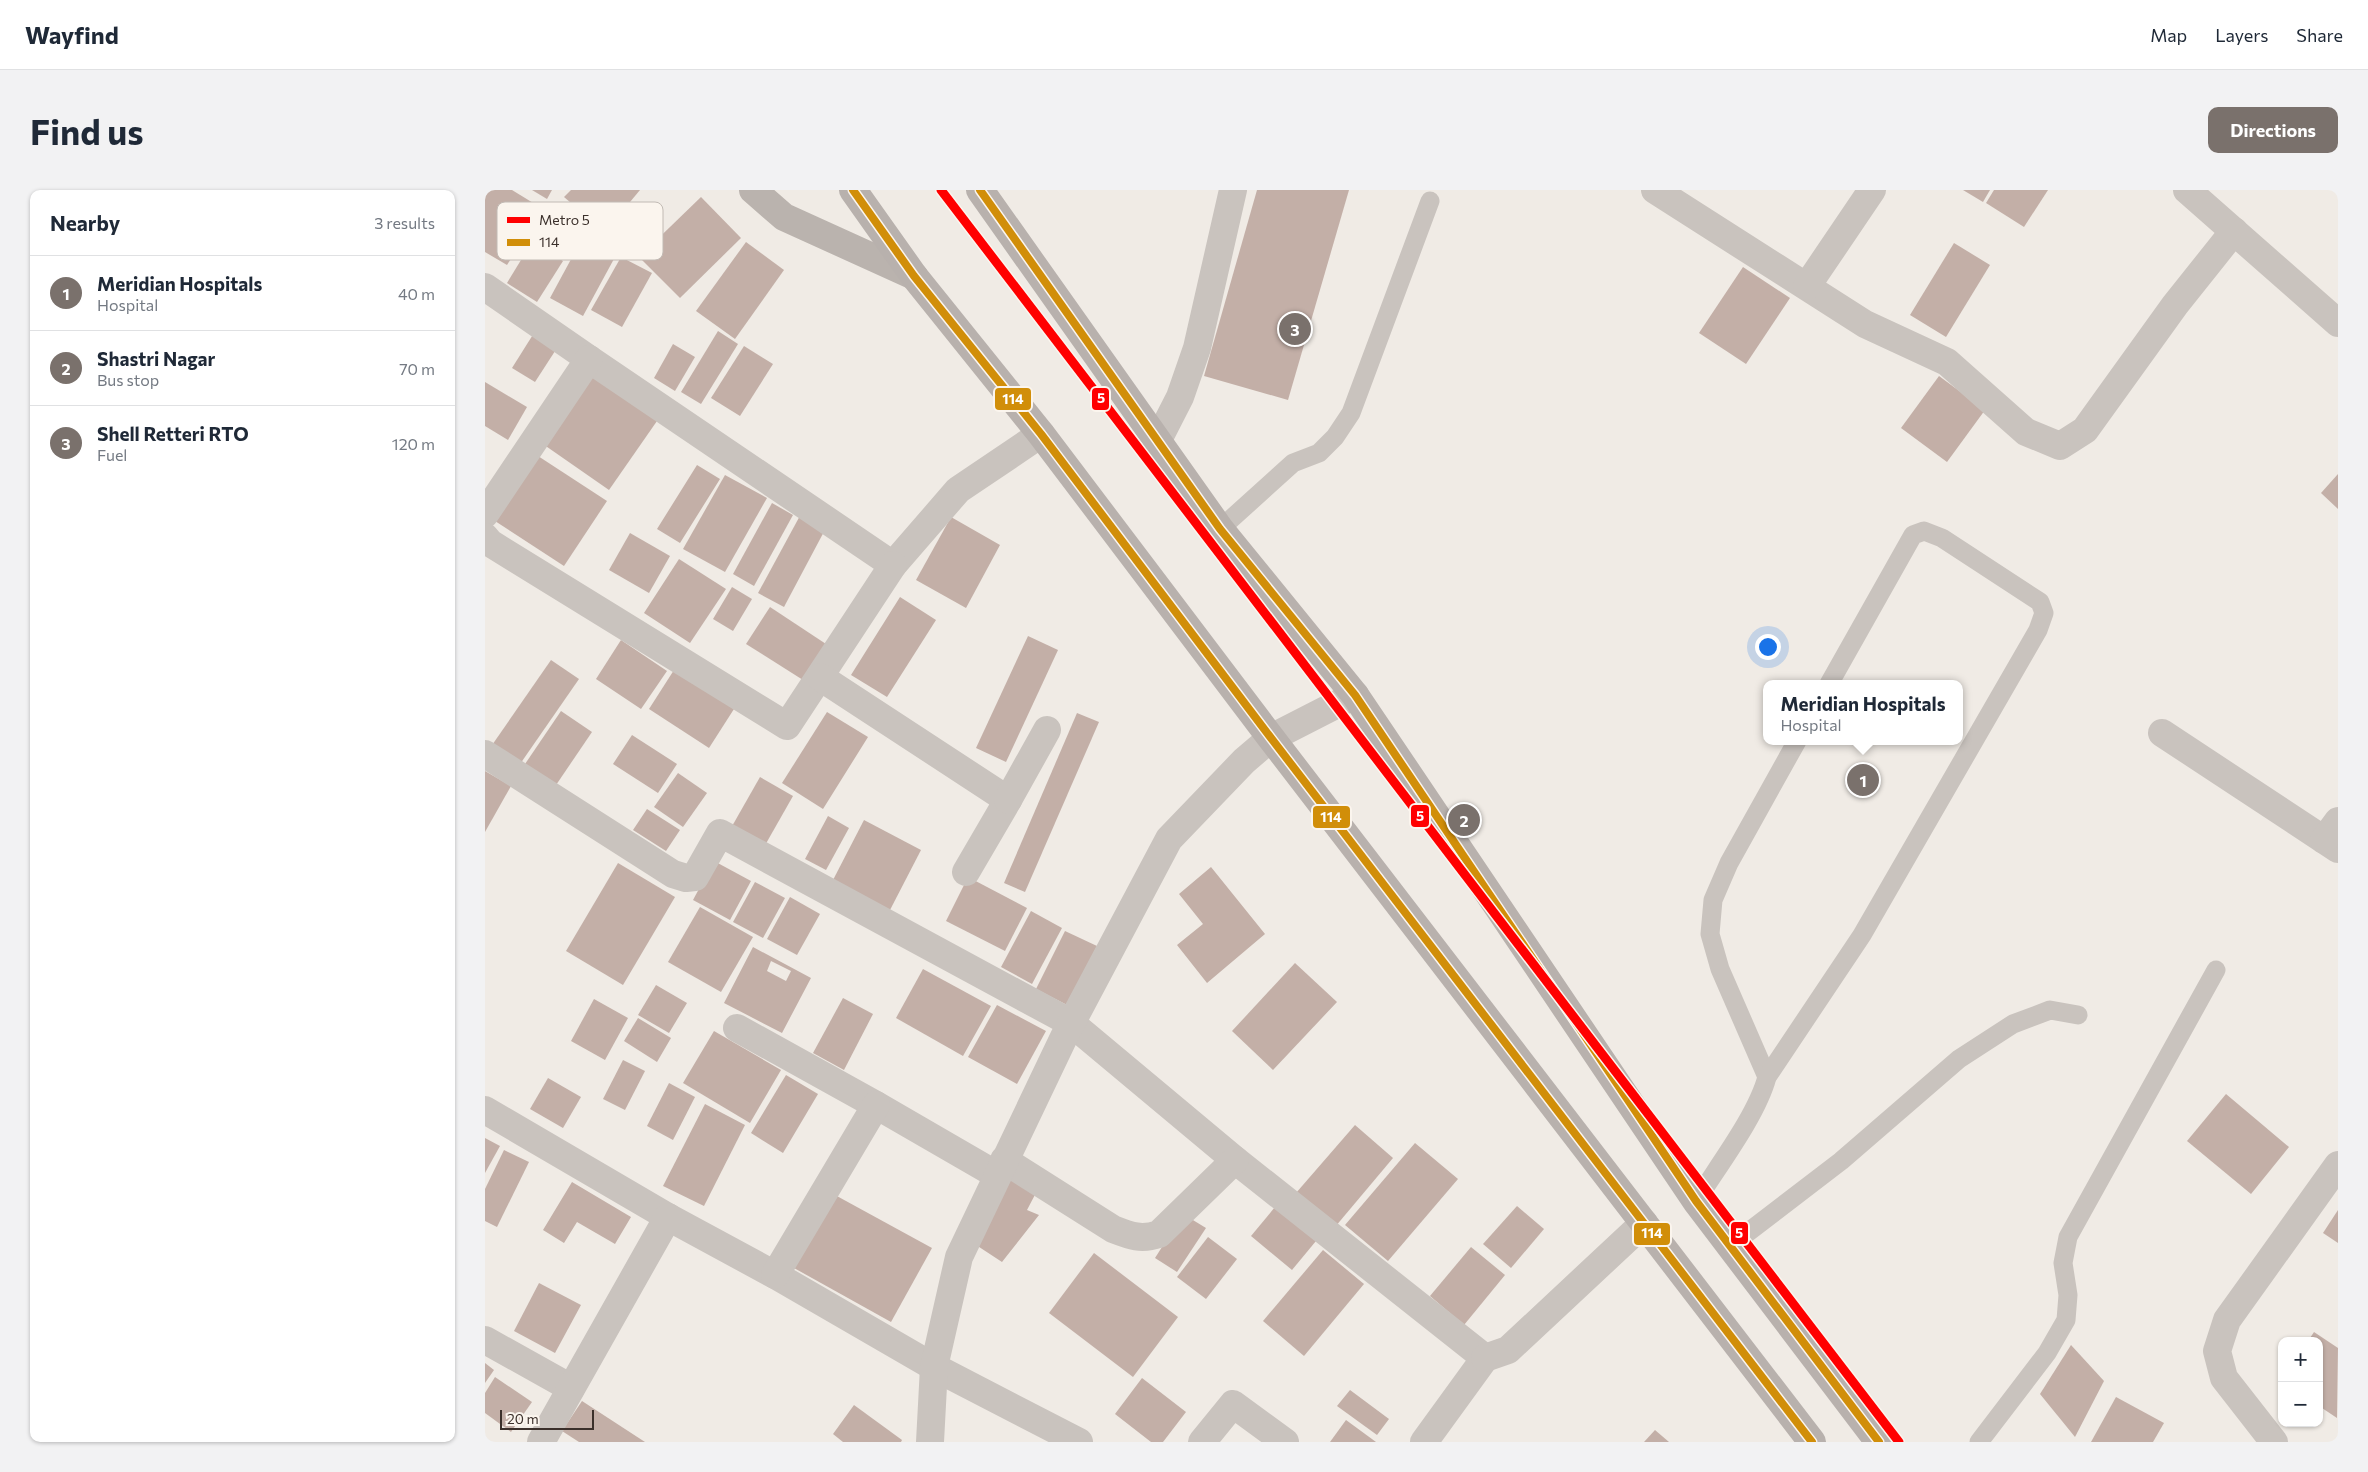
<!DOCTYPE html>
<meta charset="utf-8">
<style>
:root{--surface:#fff;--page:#f2f2f3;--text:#1f2937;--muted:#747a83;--line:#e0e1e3;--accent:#7a716c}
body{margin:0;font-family:Commissioner,sans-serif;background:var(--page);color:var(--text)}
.controls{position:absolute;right:15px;bottom:15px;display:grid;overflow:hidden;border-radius:10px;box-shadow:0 1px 4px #0004}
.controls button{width:45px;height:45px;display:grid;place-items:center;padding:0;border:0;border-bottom:1px solid var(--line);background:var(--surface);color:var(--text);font:25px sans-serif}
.scale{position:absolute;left:15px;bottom:12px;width:94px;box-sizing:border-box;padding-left:5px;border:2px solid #3b302b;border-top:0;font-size:14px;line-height:18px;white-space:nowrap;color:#3b302b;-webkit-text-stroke:4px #fbf5ee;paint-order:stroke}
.you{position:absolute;left:1282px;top:456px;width:18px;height:18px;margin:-12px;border:4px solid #fff;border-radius:50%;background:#1a73e8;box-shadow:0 0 0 8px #1a73e833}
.badge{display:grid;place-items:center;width:32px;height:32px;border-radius:50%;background:var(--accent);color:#fff;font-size:16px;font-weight:700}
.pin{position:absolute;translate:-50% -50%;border:2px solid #fff;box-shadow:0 1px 5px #0006}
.popup{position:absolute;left:1278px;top:490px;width:200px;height:65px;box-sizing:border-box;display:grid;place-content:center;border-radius:10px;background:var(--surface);filter:drop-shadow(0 1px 4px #0005);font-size:16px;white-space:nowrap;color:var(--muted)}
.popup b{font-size:19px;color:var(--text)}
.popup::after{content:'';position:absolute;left:50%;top:100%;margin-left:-10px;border:10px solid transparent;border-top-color:var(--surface)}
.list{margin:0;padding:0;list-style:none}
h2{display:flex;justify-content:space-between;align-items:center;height:65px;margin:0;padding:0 20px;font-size:21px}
h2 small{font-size:16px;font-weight:400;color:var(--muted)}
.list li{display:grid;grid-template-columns:32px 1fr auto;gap:15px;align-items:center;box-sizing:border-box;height:75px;padding:0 20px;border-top:1px solid var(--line)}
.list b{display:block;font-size:19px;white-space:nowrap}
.list p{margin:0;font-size:16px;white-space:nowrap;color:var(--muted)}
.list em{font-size:16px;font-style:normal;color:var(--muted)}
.map{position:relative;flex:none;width:1853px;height:1252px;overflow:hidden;border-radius:10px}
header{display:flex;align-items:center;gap:30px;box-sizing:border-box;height:70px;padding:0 25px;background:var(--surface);border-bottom:1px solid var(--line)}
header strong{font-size:24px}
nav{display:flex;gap:28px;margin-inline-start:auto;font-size:18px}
.intro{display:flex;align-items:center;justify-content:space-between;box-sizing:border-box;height:120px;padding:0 30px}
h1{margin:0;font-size:35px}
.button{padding:12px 22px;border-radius:10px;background:var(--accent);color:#fff;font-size:18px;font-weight:700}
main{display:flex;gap:30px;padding:0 30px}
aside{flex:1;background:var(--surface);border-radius:10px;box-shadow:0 1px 4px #0004}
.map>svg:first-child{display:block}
.building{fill:#c3afa7;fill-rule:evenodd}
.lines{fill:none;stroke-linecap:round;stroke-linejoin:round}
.lane{stroke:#c9c3be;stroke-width:19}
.street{stroke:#c9c3be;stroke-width:28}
.secondary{stroke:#bab3ae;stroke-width:28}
.primary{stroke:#b8b1ad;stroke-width:28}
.bus-1-casing{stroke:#fbf5ee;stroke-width:11}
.bus-1{stroke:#d18e09;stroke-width:8}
.metro-1-casing{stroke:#fbf5ee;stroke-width:12}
.metro-1{stroke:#f00;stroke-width:9}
.key{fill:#fbf5ee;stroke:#c1bab4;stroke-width:1}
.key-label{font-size:14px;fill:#3b302b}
.line-badge{stroke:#fbf5ee;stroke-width:2}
.badge-label{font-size:14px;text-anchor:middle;font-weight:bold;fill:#fff}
</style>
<header>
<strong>Wayfind</strong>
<nav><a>Map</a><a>Layers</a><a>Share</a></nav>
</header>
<div class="intro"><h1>Find us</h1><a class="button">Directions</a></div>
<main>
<aside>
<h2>Nearby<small>3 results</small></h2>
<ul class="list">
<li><span class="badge">1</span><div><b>Meridian Hospitals</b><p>Hospital</p></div><em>40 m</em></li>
<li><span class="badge">2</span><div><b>Shastri Nagar</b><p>Bus stop</p></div><em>70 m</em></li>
<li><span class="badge">3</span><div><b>Shell Retteri RTO</b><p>Fuel</p></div><em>120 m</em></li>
</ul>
</aside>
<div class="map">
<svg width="1853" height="1252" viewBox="0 0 1853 1252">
<rect width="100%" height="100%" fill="#f0ebe5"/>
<g class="building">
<polygon points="0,0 27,0 58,19 22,75 0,62"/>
<polygon points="47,0 67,0 62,9"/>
<polygon points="86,0 155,0 120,42 79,7"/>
<polygon points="772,0 864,0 803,210 719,186"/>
<polygon points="1478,0 1505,0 1498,12"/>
<polygon points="1509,0 1563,0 1539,37 1501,13"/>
<polygon points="216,7 256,48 195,108 154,67"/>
<polygon points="97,49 130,67 98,126 65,108"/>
<polygon points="47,52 78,71 52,112 22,93"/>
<polygon points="261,52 299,80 250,149 211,121"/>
<polygon points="1469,53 1505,75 1461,147 1425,125"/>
<polygon points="136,67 167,83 137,137 106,120"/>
<polygon points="1258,77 1305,108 1261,174 1214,143"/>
<polygon points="233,141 253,154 216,214 196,202"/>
<polygon points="49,143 72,158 50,192 27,178"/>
<polygon points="188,154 210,167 190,201 169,188"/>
<polygon points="259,156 288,174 255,226 226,208"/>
<polygon points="104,183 172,231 124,300 55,252"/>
<polygon points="1454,186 1500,220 1462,272 1416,238"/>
<polygon points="0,192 42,217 23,250 0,236"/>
<polygon points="53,266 122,311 79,376 10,331"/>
<polygon points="212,275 235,289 195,353 172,339"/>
<polygon points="1853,284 1853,319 1836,303"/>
<polygon points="240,285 282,308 240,382 198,359"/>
<polygon points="287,313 308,325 269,396 248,384"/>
<polygon points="317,322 342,336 299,417 273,403"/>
<polygon points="466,327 515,355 481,418 431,390"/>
<polygon points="145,343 185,366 164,403 124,380"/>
<polygon points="194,369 241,399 205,453 159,423"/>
<polygon points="247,397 267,409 248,441 228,429"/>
<polygon points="415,407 451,430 402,507 366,485"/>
<polygon points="285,417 341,454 318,490 261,454"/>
<polygon points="543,446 573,460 521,572 491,558"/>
<polygon points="136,450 182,481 156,519 111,489"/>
<polygon points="66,470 94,489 33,577 5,558"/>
<polygon points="189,480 249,519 224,558 164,519"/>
<polygon points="76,521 107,542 69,598 38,577"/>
<polygon points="342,522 383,547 338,619 297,593"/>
<polygon points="592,523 614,532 540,702 519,693"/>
<polygon points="147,545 192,574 173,603 128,574"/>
<polygon points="0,581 26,596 0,642"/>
<polygon points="193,583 222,603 198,637 169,617"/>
<polygon points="275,587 308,606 279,657 246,638"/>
<polygon points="162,619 195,640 181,661 148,640"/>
<polygon points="343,626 364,638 341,680 320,669"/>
<polygon points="379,630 436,660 405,720 348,690"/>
<polygon points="229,671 266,691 245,730 208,710"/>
<polygon points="133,673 190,707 138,795 81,761"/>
<polygon points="726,677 780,744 722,793 692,755 718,734 694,704"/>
<polygon points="483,687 542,718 520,761 461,731"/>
<polygon points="270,692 300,708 278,748 248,732"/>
<polygon points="305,707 335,724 312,765 282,749"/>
<polygon points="215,717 268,747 236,802 183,772"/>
<polygon points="546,721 577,738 547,794 516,777"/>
<polygon points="580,741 612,756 582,815 551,799"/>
<path d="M268,757L326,788L297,843L239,813ZM286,771L306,781L301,791L282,781Z"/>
<polygon points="810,773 852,812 788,880 747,841"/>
<polygon points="438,779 506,816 478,866 411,828"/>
<polygon points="171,795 202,813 184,843 153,825"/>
<polygon points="358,808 388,824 359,880 328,863"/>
<polygon points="109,809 143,828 120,870 86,851"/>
<polygon points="512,815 561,841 532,894 483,867"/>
<polygon points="153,828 186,848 172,872 139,851"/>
<polygon points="229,841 296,880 265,933 198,893"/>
<polygon points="138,870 160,881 140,920 118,909"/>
<polygon points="301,885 333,904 298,963 266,943"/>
<polygon points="63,888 96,907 78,938 45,919"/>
<polygon points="184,893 210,907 188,950 162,936"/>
<polygon points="1741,904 1804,957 1766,1004 1702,951"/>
<polygon points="220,914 260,935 219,1016 178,996"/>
<polygon points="870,935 908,968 850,1037 811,1003"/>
<polygon points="0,948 15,956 0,983"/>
<polygon points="930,953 973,989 903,1071 860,1035"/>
<polygon points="19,960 44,972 12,1037 0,1031 0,999"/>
<polygon points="520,983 553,999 542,1020 554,1025 517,1072 485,1051"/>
<polygon points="87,992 146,1027 130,1054 92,1032 79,1053 58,1040"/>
<polygon points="350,1005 447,1058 406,1132 309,1078"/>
<polygon points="1032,1016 1059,1039 1026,1078 998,1054"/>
<polygon points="790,1017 831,1051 807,1080 766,1046"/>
<polygon points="1853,1020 1853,1053 1838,1043"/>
<polygon points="698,1024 721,1038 692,1082 670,1068"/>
<polygon points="723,1047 752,1069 721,1109 692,1087"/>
<polygon points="986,1057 1020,1085 979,1135 945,1106"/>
<polygon points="838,1060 879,1094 819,1166 778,1131"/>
<polygon points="609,1063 693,1127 648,1187 564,1123"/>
<polygon points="54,1093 96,1115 70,1163 29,1141"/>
<polygon points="1829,1142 1853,1158 1852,1228 1834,1216 1834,1151 1823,1151"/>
<polygon points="1586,1155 1619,1191 1590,1247 1555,1204"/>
<polygon points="0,1173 9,1180 0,1193"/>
<polygon points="10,1187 47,1212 26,1242 0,1223 0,1203"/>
<polygon points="657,1188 701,1222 678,1252 666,1252 630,1224"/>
<polygon points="865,1200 904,1229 892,1245 852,1216"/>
<polygon points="1631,1207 1679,1233 1668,1252 1606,1252"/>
<polygon points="97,1211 160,1252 94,1252 77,1241"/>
<polygon points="369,1215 417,1250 416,1252 358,1252 348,1244"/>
<polygon points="861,1230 891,1252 845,1252"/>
<polygon points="1170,1240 1184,1252 1159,1252"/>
</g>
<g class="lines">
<g class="lane">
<polyline points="735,339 808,273 834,263 850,247 866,223 945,11"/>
<polyline points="1282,887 1235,779 1225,744 1228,710 1244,673 1312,551"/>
<path d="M1211,1011C1233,976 1272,925 1282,887L1377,745L1553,440L1559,423L1555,412L1457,348L1439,341L1428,345L1344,494"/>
<polyline points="1245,1056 1356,971 1474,869 1528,834 1565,820 1593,825"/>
<polyline points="1494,1252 1562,1163 1581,1130 1583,1105 1578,1073 1583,1047 1731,780"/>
</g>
<g class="street">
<polyline points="1170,0 1380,134 1462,172 1541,242 1575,256 1600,240 1690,115 1749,41"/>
<polyline points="1702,0 1853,133"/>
<polyline points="1322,96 1387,0"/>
<polyline points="0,97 104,169 408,375 473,300 556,244"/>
<polyline points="672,252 695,207 712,158 748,0"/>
<polyline points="0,324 104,169"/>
<polyline points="0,347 5,353 302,536 408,375"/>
<polyline points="335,487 523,610 481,682"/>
<polyline points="1677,543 1853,659"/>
<polyline points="0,564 188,684 201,688 210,687 235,643 586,833 750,970 1000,1168 939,1252"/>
<polyline points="523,610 562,540"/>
<polyline points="1839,650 1853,631"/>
<polyline points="252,838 391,915 512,985"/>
<polyline points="0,920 183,1027 290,1085 449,1177 594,1252"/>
<path d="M519,970L628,1039C646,1046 656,1050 674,1044L750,970"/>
<polyline points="290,1085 391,915"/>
<polyline points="0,1150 86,1198"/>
<polyline points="1000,1168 1023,1160 1159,1033"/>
<polyline points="56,1252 183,1027"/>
<polyline points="445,1252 449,1177 474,1067 579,847 684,649 759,571 786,548 870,505"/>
<polyline points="717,1252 748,1214 800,1252"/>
<polyline points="1789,1252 1739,1188 1732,1161 1742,1130 1853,975"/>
</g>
<polyline class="secondary" points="268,0 299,27 429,86"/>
<g class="primary">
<polyline points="368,0 429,86 556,244 786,548 1327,1252"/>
<polyline points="495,0 735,339 870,505 1211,1011 1394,1252"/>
</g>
<defs>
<g id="bus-1">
<polyline points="368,0 429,86 556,244 786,548 1327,1252"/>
<polyline points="495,0 735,339 870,505 1211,1011 1394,1252"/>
</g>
</defs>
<use href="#bus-1" class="bus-1-casing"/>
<use href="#bus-1" class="bus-1"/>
<defs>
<polyline id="metro-1" points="456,0 1414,1252"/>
</defs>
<use href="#metro-1" class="metro-1-casing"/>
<use href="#metro-1" class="metro-1"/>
</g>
<rect x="12" y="12" width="166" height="58" rx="8" class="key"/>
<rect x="22" y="27" width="23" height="6" fill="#f00"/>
<rect x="22" y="49" width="23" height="7" fill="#d18e09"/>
<g class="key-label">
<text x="54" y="35">Metro 5</text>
<text x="54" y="57">114</text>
</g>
<g class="line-badge">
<rect x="606" y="197" width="19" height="24" rx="5" fill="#f00"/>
<rect x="509" y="197" width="38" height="24" rx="5" fill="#d18e09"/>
<rect x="925" y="614" width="20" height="24" rx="5" fill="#f00"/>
<rect x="827" y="615" width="39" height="24" rx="5" fill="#d18e09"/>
<rect x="1245" y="1031" width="19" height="24" rx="5" fill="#f00"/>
<rect x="1148" y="1032" width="38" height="24" rx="5" fill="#d18e09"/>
</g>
<g class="badge-label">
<text x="616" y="213">5</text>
<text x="528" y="214">114</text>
<text x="935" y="631">5</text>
<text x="846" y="632">114</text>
<text x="1254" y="1048">5</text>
<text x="1167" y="1048">114</text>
</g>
</svg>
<div class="controls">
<button>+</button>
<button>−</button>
</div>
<div class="scale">20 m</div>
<div class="you"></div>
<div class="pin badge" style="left:1378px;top:590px">1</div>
<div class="popup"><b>Meridian Hospitals</b>Hospital</div>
<div class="pin badge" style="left:979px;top:630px">2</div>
<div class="pin badge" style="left:810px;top:139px">3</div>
</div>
</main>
